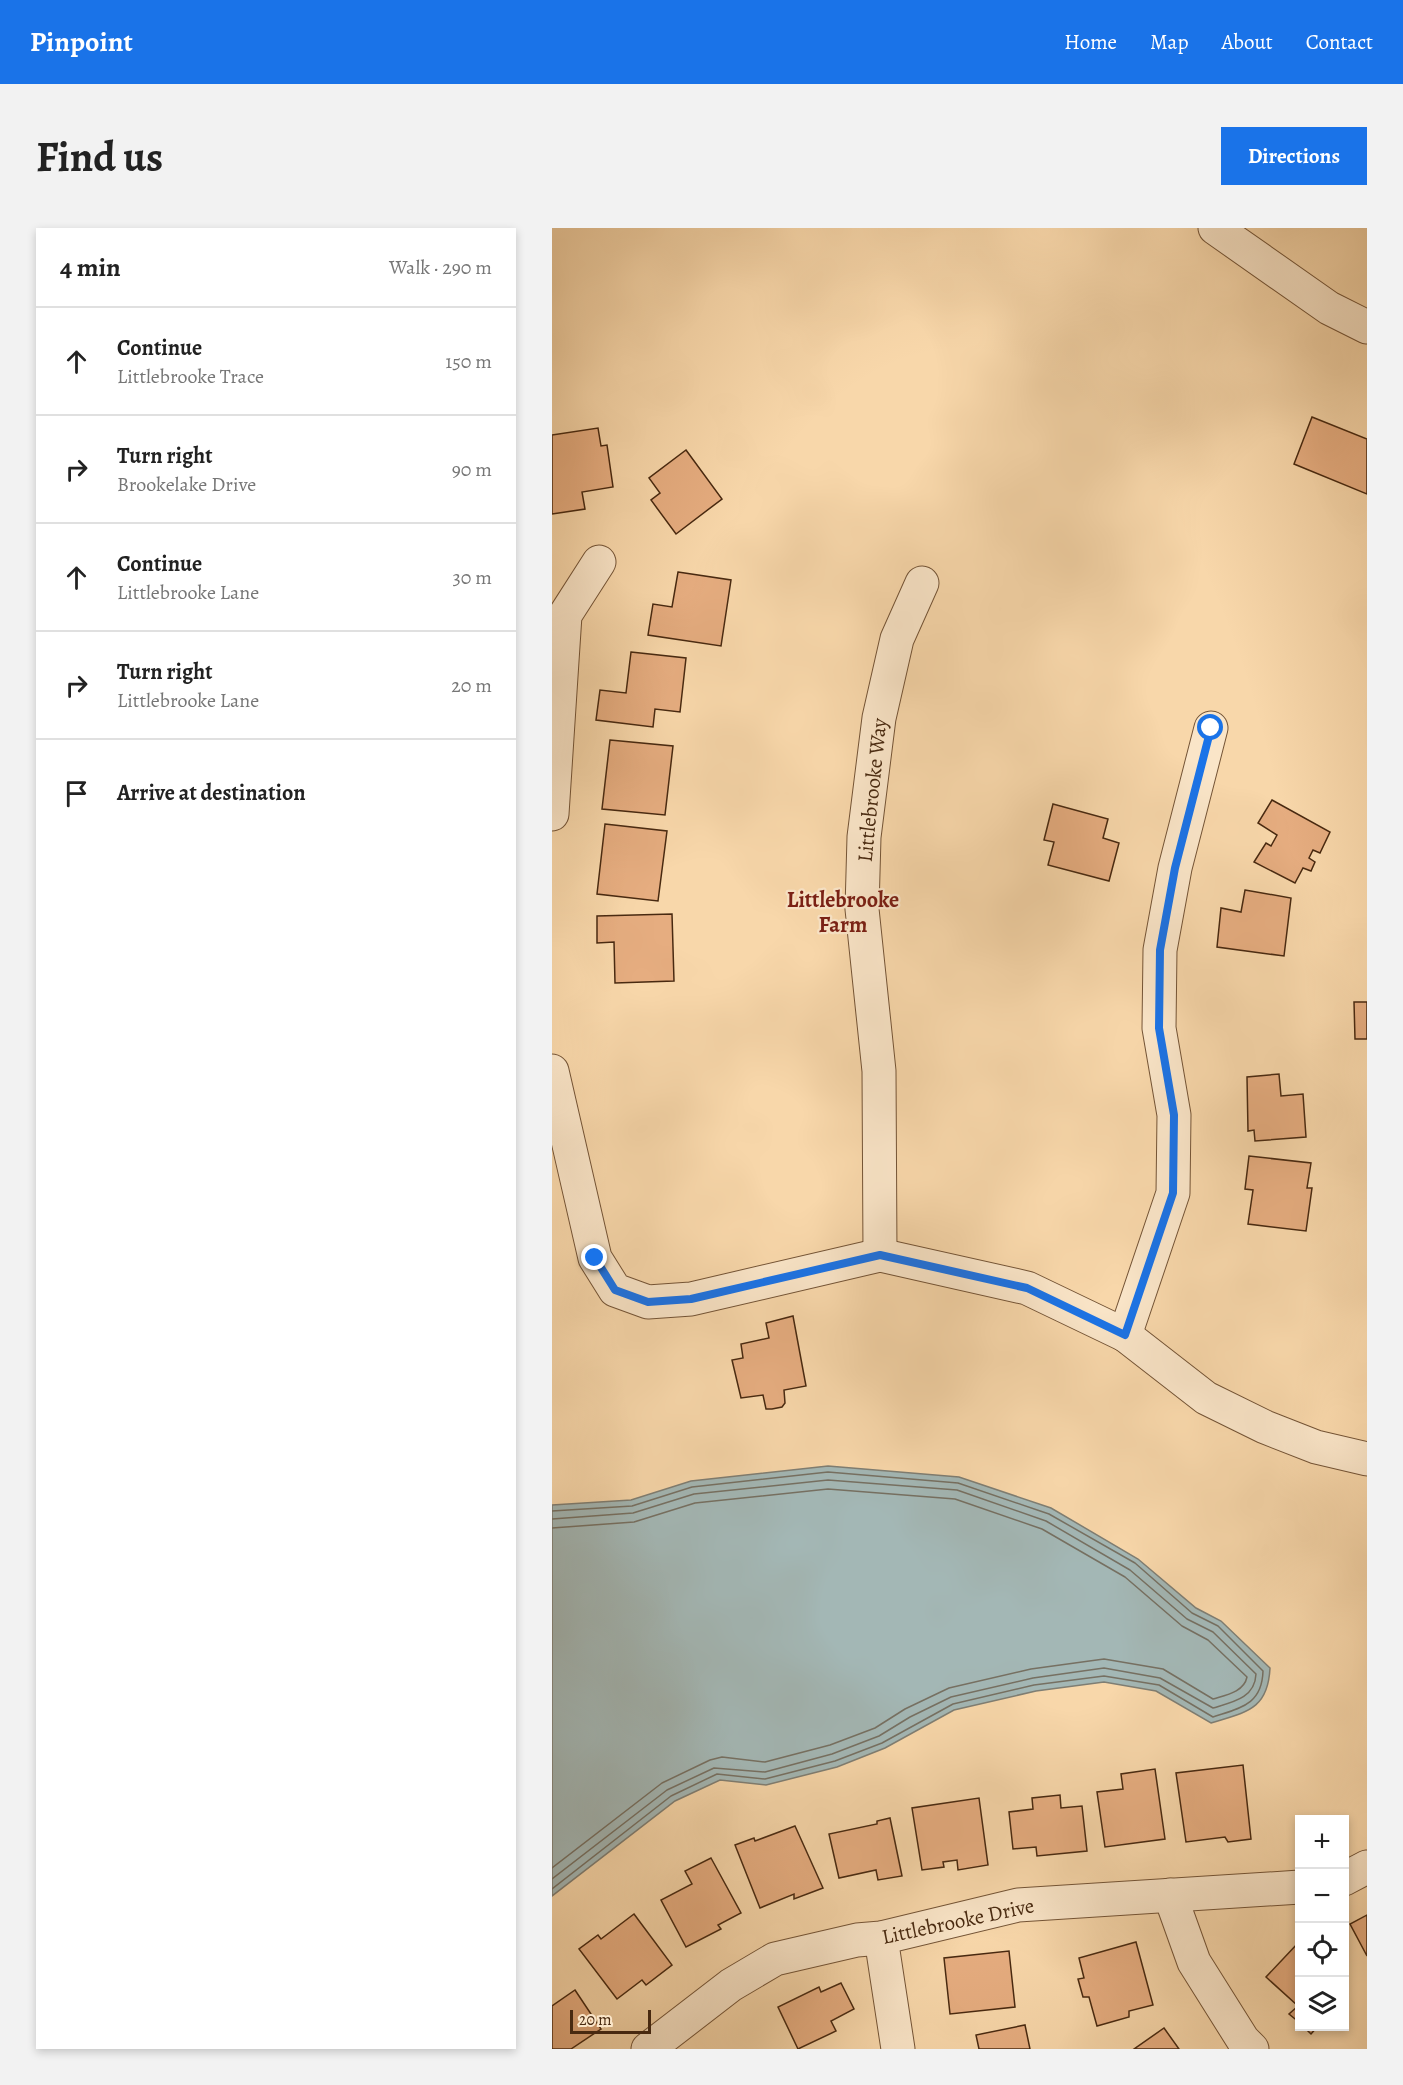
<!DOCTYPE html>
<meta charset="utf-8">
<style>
:root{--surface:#fff;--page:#f2f2f2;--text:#222;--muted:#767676;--line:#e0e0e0;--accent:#1a73e8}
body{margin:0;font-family:Alegreya,serif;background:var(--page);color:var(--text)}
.controls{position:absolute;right:18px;bottom:18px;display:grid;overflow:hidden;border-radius:0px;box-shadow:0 3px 9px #0003}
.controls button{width:54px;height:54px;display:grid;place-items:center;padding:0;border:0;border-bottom:2px solid var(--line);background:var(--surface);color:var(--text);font:30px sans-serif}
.scale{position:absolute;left:18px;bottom:15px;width:81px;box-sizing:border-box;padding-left:6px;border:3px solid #482910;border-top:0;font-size:16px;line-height:21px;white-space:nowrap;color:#482910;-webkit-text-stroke:4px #fae5c8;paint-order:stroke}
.stop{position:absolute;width:18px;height:18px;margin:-14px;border:4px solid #1a73e8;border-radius:50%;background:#fff}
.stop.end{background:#1a73e8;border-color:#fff;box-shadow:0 2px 6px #0008}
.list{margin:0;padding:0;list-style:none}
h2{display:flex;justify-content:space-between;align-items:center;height:78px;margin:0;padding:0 24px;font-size:26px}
h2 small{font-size:20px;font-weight:400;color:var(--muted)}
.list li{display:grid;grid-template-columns:39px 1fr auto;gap:18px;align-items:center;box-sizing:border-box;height:108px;padding:0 24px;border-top:2px solid var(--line)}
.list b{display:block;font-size:22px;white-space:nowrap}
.list p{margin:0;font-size:20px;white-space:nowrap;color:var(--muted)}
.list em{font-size:20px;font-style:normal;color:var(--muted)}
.icon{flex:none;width:33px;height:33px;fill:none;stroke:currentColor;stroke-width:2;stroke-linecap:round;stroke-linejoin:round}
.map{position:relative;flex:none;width:815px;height:1821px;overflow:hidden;border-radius:0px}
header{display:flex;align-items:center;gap:36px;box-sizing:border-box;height:84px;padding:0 30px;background:var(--accent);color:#fff}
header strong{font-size:28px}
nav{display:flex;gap:33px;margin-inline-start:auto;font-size:21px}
.intro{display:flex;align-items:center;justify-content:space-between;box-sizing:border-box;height:144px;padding:0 36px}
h1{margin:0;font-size:42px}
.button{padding:15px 27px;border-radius:0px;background:var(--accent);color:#fff;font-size:21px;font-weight:700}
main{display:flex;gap:36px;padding:0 36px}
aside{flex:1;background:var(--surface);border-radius:0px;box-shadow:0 3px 9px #0003}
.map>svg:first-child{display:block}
.water{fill:#a3b7b5;stroke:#7f7e73;stroke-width:1.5}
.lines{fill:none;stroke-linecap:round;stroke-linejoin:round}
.shore{stroke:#767062;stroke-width:1.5}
.building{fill:#e6ad80;stroke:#482910;stroke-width:1.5}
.minor-casing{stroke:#745436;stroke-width:35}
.minor{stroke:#fae5c8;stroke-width:33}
.route{stroke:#1a73e8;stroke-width:8}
.labels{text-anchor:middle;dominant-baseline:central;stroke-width:4.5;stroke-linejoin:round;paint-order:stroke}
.street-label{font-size:21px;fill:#482910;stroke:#fae5c8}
.neighbourhood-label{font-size:22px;font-weight:bold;fill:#7a1f14;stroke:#fae5c8}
</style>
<header>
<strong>Pinpoint</strong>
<nav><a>Home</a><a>Map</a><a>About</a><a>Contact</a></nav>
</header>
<div class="intro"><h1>Find us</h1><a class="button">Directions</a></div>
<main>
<aside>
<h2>4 min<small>Walk · 290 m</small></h2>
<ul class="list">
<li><svg class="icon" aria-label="ahead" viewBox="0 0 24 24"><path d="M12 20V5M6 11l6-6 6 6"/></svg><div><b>Continue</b><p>Littlebrooke Trace</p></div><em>150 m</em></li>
<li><svg class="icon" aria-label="right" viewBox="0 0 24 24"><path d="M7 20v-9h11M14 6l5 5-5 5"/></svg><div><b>Turn right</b><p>Brookelake Drive</p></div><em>90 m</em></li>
<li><svg class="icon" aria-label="ahead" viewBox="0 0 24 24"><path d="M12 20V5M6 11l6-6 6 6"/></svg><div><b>Continue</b><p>Littlebrooke Lane</p></div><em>30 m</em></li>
<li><svg class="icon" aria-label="right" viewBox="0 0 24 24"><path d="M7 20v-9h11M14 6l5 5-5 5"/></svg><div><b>Turn right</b><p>Littlebrooke Lane</p></div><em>20 m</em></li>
<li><svg class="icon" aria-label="arrive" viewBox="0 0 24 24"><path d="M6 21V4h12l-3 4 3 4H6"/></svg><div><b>Arrive at destination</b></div></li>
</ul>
</aside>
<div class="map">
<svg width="815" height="1821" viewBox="0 0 815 1821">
<rect width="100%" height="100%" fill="#f8d7aa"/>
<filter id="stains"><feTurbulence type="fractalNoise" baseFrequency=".00333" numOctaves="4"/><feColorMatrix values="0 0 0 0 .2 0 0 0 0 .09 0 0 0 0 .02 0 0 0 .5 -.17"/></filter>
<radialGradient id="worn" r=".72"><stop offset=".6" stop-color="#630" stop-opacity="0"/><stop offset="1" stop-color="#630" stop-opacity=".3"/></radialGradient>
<path class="water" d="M276,1238L407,1249L499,1280L586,1331L644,1380L669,1393L718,1440C716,1482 694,1484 659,1495L604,1463L552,1454L484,1463L402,1482L333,1520L285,1539L214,1557L168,1552L123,1573L0,1668V1277L79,1272L139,1253Z"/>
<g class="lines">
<g class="shore">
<path d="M0,1283L80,1278L140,1259L276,1244L406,1255L497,1286L583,1335L640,1385L666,1398L711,1443C710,1477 688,1480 661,1489L607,1457L552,1448L482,1457L401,1476L330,1515L283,1533L213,1551L165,1546L119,1568L0,1661"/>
<path d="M0,1291L81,1285L142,1266L276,1252L405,1262L494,1293L578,1342L635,1391L661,1404L704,1446C703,1470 681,1474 661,1480L608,1450L552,1440L481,1450L399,1469L358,1489L327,1508L280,1526L213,1544L162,1540L115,1562L0,1651"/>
<path d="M0,1300L82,1294L143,1275L276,1261L403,1271L490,1301L573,1349L630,1398L656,1412L695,1449C692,1464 674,1467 661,1471L611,1441L552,1431L479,1441L397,1460L353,1481L323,1500L278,1517L213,1534L170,1529L158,1532L110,1555L0,1640"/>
</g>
</g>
<g class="building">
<polygon points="760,189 815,211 815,266 742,236"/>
<polygon points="46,200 49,218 55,217 61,259 30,264 33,281 0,286 0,207"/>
<polygon points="134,222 170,271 124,306 99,272 108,265 97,250"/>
<polygon points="126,344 179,352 169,418 96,407 101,376 120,379"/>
<polygon points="79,424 134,430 128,484 103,481 101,499 44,492 48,462 74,465"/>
<polygon points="58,512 121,518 113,587 50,581"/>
<polygon points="720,572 778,604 768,625 761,622 757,630 763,634 759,643 751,640 743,655 702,634 714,615 719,618 725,607 706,595"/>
<polygon points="501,576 556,591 551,610 567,615 557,653 496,637 502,614 492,612"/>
<polygon points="53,596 115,603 106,673 45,666"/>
<polygon points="693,662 739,670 732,728 665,719 669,680 689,684"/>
<polygon points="120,686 122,753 63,755 62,714 45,715 45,688"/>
<polygon points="802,774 815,774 815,811 803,811"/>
<polygon points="727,846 729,868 751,866 754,909 703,913 702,902 696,903 695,849"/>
<polygon points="697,928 759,935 755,960 760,960 754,1003 696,996 701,962 693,961"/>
<polygon points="241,1088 254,1158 232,1162 233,1175 230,1179 220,1181 214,1181 211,1167 189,1170 180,1132 191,1130 189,1116 217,1110 214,1095"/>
<polygon points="691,1537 699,1611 676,1614 673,1609 634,1614 624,1545"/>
<polygon points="603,1541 613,1611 553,1619 545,1564 571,1561 569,1546"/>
<polygon points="508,1567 509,1580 530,1578 535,1623 485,1628 484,1619 461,1621 457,1584 481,1581 480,1570"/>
<polygon points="427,1570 436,1637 406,1642 405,1632 391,1634 392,1639 370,1642 360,1580"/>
<polygon points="338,1590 350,1648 326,1652 324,1642 287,1650 277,1606 325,1596 325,1593"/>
<polygon points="243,1598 271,1660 242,1671 242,1666 208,1680 183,1617 202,1610 203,1613"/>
<polygon points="159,1630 189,1685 166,1697 169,1701 134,1719 109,1672 140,1656 133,1643"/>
<polygon points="82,1686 120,1737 94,1757 90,1752 65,1771 27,1721 46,1707 49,1711"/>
<polygon points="815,1687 815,1728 798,1696"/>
<polygon points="748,1713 748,1795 737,1786 746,1778 714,1749"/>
<polygon points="584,1714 601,1777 577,1783 577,1789 545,1798 537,1769 531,1769 526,1751 532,1750 527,1730"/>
<polygon points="457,1723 463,1779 398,1786 392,1730"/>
<polygon points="289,1755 302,1781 279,1793 284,1803 246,1821 226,1779 267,1759 269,1764"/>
<polygon points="23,1762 49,1801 19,1821 0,1821 0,1778"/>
<polygon points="473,1797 478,1821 427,1821 424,1807"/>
<polygon points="751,1798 766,1798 759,1806"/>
<polygon points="612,1800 627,1821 582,1821"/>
</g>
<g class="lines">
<defs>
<g id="minor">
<polyline points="663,0 777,80 815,99"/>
<polyline points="0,586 13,387 47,334"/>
<polyline points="0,843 43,1030 63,1062 96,1074 139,1071 328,1027 475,1060 573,1107 654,1170 713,1199 764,1219 815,1231"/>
<polyline points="328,1027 327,843 310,681 312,609 327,490 345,411 370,355"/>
<polyline points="573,1107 621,965 622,887 607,800 608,722 623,640 659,500"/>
<polyline points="792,1651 815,1639"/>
<polyline points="618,1667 642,1734 691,1812 700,1821"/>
<polyline points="329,1710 346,1821"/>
<polyline points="96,1821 179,1757 223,1731 305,1712 329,1710 466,1677 748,1659"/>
</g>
</defs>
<use href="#minor" class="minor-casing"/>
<use href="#minor" class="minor"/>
</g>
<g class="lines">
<polyline class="route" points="43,1030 63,1062 96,1074 139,1071 328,1027 475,1060 573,1107 621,965 622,887 607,800 608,722 623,640 659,500"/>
</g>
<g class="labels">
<g class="street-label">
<text transform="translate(320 562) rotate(-84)">Littlebrooke Way</text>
<text transform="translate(406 1693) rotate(-12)">Littlebrooke Drive</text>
</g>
<g class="neighbourhood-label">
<text x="291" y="672">Littlebrooke<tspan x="291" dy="25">Farm</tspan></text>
</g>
</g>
<rect width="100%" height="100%" filter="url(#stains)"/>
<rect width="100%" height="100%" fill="url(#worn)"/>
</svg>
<div class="controls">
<button>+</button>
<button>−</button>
<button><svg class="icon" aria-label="locate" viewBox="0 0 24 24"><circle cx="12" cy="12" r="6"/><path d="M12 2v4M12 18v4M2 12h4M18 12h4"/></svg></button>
<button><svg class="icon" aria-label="layers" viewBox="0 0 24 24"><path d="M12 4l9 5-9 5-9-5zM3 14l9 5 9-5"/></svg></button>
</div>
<div class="scale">20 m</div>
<div class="stop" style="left:659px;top:500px"></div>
<div class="stop end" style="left:43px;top:1030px"></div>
</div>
</main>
